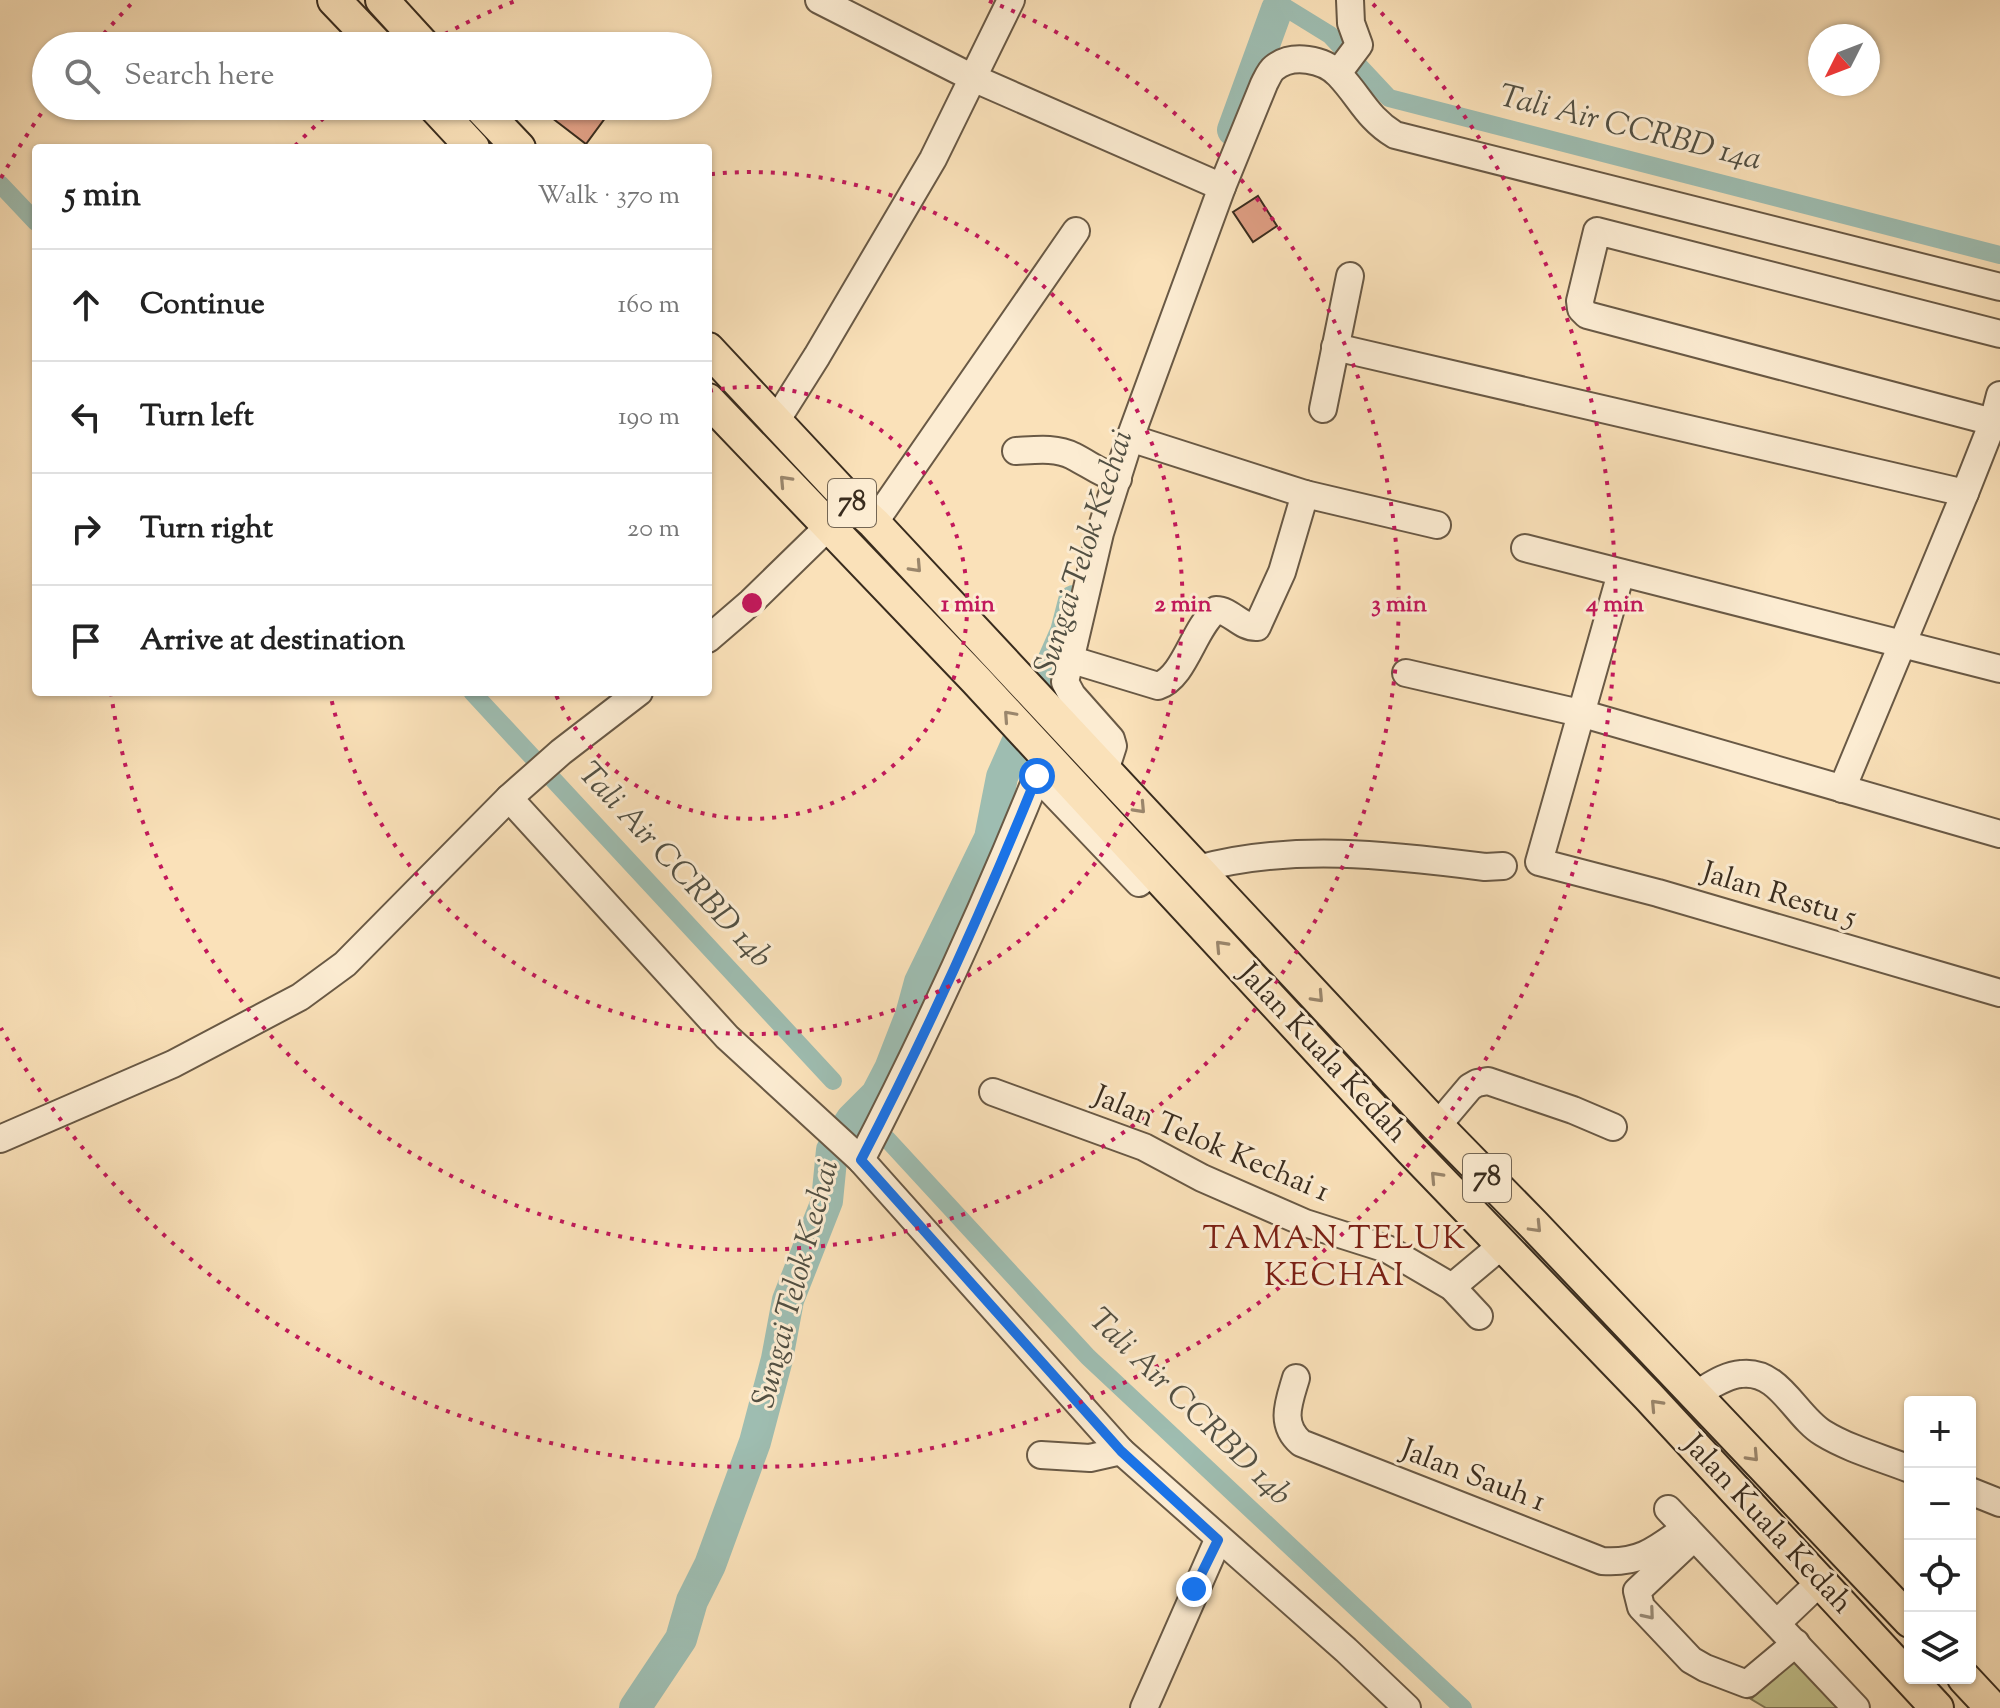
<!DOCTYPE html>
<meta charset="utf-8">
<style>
:root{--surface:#fff;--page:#f6f6f6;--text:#222;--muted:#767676;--line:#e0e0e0}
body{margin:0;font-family:"Sorts Mill Goudy",serif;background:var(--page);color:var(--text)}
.controls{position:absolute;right:24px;bottom:24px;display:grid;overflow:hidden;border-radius:8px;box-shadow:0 2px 6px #0004}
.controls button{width:72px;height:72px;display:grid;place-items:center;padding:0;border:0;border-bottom:2px solid var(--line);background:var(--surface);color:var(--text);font:40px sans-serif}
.compass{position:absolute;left:1808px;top:24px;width:72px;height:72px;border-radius:50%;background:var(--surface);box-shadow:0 2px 6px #0004;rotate:228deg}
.stop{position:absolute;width:24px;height:24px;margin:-18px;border:6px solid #1a73e8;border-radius:50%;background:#fff}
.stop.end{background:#1a73e8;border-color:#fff;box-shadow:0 2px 8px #0008}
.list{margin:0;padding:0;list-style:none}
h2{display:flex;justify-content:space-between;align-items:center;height:104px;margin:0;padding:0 32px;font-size:34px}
h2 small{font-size:26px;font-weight:400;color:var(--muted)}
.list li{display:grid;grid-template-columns:52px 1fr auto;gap:24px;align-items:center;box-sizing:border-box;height:112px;padding:0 32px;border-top:2px solid var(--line)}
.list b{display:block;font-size:30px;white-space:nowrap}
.list em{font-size:26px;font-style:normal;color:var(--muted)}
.icon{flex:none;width:44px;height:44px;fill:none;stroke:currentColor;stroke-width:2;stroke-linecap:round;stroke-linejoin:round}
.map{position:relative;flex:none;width:2000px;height:1708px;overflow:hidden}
.search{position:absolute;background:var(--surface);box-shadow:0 2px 6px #0004;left:32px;top:32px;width:680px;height:88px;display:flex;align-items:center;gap:20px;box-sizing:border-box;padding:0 28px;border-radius:44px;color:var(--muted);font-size:30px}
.panel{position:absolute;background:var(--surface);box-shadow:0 2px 6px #0004;left:32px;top:144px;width:680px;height:552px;border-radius:8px}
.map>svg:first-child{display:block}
.green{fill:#c2c28c;stroke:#7e7755;stroke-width:2}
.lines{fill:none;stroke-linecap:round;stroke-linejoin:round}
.canal{stroke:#9ebdb1;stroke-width:18}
.river{stroke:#9ebdb1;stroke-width:32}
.building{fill:#df9e83;stroke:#392c1e;stroke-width:2}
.minor-casing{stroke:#695945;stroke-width:30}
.major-casing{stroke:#392c1e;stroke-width:36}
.minor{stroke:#fcecd2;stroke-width:26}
.major{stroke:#fae1b9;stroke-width:32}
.oneway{stroke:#9a866c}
.oneway2{stroke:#9a8c78}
.route{stroke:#1a73e8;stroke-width:10}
.ring{fill:none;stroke:#c2185b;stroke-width:4;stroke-dasharray:4 8}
.labels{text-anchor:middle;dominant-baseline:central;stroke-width:6;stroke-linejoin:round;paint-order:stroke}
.shield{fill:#fcecd2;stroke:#746654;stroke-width:2}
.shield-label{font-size:28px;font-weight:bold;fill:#392c1e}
.street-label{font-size:30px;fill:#392c1e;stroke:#fcecd2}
.water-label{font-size:32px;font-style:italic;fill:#525043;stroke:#fcecd2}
.neighbourhood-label{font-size:32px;letter-spacing:2px;fill:#7a1f14;stroke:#fcecd2}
.centre{fill:#c2185b;stroke:#fcecd2;stroke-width:4}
.ring-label{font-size:24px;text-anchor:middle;font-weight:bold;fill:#c2185b;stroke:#fcecd2;stroke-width:6;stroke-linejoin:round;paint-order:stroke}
</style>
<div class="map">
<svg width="2000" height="1708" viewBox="0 0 2000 1708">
<rect width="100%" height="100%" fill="#fae1b9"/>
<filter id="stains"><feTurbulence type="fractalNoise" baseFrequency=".0025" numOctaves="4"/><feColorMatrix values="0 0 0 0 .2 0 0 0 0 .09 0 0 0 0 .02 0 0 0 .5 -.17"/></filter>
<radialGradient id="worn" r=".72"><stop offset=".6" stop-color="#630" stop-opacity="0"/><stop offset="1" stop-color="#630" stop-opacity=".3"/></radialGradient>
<polygon class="green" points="1801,1653 1851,1708 1766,1708 1751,1699"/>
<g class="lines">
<g class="canal">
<polyline points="1277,9 1283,6 1330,35 1389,98 2000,255"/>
<polyline points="0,184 36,222"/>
<polyline points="472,692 833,1081"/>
<polyline points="887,1139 1088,1357 1463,1708"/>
</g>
<g class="river">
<polyline points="1233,130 1277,9"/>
<polyline points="635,1708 681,1639 692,1601 710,1565 755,1442 777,1359 788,1300 827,1201 832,1150 852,1119 877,1094 890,1069 911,1015 920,982 990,838 1002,777 1066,632 1074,601"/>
</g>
</g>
<g class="building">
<polygon points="541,106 614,106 586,144 539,108"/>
<polygon points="1258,196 1277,226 1253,242 1233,212"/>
</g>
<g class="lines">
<defs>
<g id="minor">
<polyline points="819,0 973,78 1222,187"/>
<polyline points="1338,73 1359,45 1351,23 1350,0"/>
<polyline points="1335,347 1965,493"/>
<polyline points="1323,409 1350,276"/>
<polyline points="776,421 817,356 933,159 1011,0"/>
<polyline points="1993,422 1587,315 1581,309 1580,301 1597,231 2000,334"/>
<polyline points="1130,438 1305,494 1437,525"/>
<path d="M1016,451C1035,450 1056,447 1073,456C1089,464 1101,474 1118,479"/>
<polyline points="874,523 1076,231"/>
<polyline points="1525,548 2000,669"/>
<polyline points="1621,573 1539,862 1658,893 2000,993"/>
<polyline points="708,639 751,602 828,527"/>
<path d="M1069,659L1158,686C1185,677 1193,629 1216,610C1231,610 1241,628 1257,627L1282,572L1305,494"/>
<polyline points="1406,673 1580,713 2000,834"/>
<path d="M1105,771L1113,746L1111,739L1072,695L1065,682L1100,533L1130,438L1222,187L1264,84C1267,78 1270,71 1274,68C1292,53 1324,59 1339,75C1360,97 1367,118 1395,135L2000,287"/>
<polyline points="1037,776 1139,883 1153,871"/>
<polyline points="1842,789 1965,493 1993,422 2000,395"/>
<polyline points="509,798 727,1037 861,1160 1121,1451 1346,1650 1407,1708"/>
<path d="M1198,869C1290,843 1391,855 1485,867L1503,866"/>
<polyline points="993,1092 1144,1147 1202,1178 1305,1223 1387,1249 1452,1287 1479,1316"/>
<polyline points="1437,1126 1470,1087 1477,1083 1488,1081 1573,1110 1613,1127"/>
<polyline points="0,1139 173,1064 300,997 345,964 509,798 561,752 639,692"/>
<path d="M861,1160C929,1029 990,894 1045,757"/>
<polyline points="1452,1287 1501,1246"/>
<path d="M1296,1378C1289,1402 1279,1424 1301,1443L1602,1561C1640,1564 1657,1549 1686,1528"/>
<path d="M1696,1394C1709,1387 1725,1375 1741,1374C1779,1369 1795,1416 1823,1433C1849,1449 1882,1458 1910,1469"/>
<polyline points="1041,1455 1090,1458 1121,1451"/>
<polyline points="1970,1491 2000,1503"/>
<polyline points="1668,1509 1856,1708"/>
<polyline points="1689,1542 1637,1591 1641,1607 1691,1660 1705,1668 1747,1684 1796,1643"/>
<polyline points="1777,1623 1820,1582"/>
<polyline points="1144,1708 1218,1540"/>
</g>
<g id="major">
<polyline points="334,0 378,46"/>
<polyline points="382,0 424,46"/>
<polyline points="434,106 473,148"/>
<polyline points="479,106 519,148"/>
<polyline points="708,349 853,504 874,523 1437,1126 1533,1224 1910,1621"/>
<polyline points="708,400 975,679 1411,1150 1648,1396 1937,1708"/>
<polyline points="1964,1678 1992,1708"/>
</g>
</defs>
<use href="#minor" class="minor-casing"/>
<use href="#major" class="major-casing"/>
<use href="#minor" class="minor"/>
<use href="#major" class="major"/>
</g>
<defs><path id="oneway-chevron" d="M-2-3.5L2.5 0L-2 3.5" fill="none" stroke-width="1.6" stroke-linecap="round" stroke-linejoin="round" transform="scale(2)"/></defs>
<g class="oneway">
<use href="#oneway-chevron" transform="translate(785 481) rotate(-133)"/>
<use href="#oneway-chevron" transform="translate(916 567) rotate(47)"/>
<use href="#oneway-chevron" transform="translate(1009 716) rotate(-132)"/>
<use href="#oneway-chevron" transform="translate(1140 808) rotate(47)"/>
<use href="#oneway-chevron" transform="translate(1221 946) rotate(-133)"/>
<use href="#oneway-chevron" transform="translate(1318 997) rotate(47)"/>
<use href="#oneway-chevron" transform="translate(1436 1177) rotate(-133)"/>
<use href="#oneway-chevron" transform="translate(1536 1227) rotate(46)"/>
<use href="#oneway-chevron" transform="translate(1656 1405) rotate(-133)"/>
<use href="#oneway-chevron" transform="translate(1753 1456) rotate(47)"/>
</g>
<use class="oneway2" href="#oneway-chevron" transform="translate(1649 1614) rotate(50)"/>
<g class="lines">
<path class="route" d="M1037,776C984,907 926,1035 861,1160L1121,1451L1218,1540L1194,1589"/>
</g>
<g class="ring">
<path d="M709 391A216 216 0 1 1 555 693"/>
<path d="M711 174A431 431 0 1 1 330 693"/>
<path d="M295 146A647 647 0 0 1 336 107M424 46A647 647 0 0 1 515 1M989 1A647 647 0 1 1 111 693"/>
<path d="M1 178A863 863 0 0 1 45 108M96 43A863 863 0 0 1 131 4M1373 4A863 863 0 1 1 1 1028"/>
</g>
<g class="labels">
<g class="shield">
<rect x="828" y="479" width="48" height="48" rx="6"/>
<rect x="1463" y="1154" width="48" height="48" rx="6"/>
</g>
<g class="shield-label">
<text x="852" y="503">78</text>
<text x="1487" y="1178">78</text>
</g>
<g class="street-label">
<text transform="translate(1779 896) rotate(17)">Jalan Restu 5</text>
<text transform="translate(1322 1054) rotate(47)">Jalan Kuala Kedah</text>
<text transform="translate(1211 1145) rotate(23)">Jalan Telok Kechai 1</text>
<text transform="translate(1473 1477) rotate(21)">Jalan Sauh 1</text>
<text transform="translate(1767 1525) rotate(47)">Jalan Kuala Kedah</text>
</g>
<g class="water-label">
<text transform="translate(1630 129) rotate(14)">Tali Air CCRBD 14a</text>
<text transform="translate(1085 553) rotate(-72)">Sungai Telok Kechai</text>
<text transform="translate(674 866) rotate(47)">Tali Air CCRBD 14b</text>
<text transform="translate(797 1284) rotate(-75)">Sungai Telok Kechai</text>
<text transform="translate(1189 1408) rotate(44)">Tali Air CCRBD 14b</text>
</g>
<g class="neighbourhood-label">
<text x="1335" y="1240">TAMAN TELUK<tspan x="1335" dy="37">KECHAI</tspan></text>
</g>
</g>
<circle cx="752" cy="603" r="12" class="centre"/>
<g class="ring-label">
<text x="968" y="611">1 min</text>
<text x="1183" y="611">2 min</text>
<text x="1399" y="611">3 min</text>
<text x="1615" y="611">4 min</text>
</g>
<rect width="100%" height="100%" filter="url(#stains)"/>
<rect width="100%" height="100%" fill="url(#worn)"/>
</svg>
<div class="controls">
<button>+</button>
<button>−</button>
<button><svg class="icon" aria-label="locate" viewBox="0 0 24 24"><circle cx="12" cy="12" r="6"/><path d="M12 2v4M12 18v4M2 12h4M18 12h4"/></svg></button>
<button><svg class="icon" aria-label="layers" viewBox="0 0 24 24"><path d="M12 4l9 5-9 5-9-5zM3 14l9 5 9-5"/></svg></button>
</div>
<svg class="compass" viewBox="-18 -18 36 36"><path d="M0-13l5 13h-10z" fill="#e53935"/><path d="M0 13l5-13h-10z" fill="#767676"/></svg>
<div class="stop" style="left:1037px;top:776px"></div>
<div class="stop end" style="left:1194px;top:1589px"></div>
<div class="search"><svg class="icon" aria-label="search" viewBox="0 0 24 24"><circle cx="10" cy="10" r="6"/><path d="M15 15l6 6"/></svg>Search here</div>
<section class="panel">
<h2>5 min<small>Walk · 370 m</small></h2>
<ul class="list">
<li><svg class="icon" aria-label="ahead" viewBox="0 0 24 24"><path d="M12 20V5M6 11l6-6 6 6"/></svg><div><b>Continue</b></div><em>160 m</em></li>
<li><svg class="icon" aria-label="left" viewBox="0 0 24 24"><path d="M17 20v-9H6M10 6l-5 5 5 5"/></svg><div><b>Turn left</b></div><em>190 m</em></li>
<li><svg class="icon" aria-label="right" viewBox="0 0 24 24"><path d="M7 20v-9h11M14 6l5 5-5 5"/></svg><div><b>Turn right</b></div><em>20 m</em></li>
<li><svg class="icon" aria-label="arrive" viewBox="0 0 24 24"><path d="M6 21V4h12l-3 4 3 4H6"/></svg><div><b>Arrive at destination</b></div></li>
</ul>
</section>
</div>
